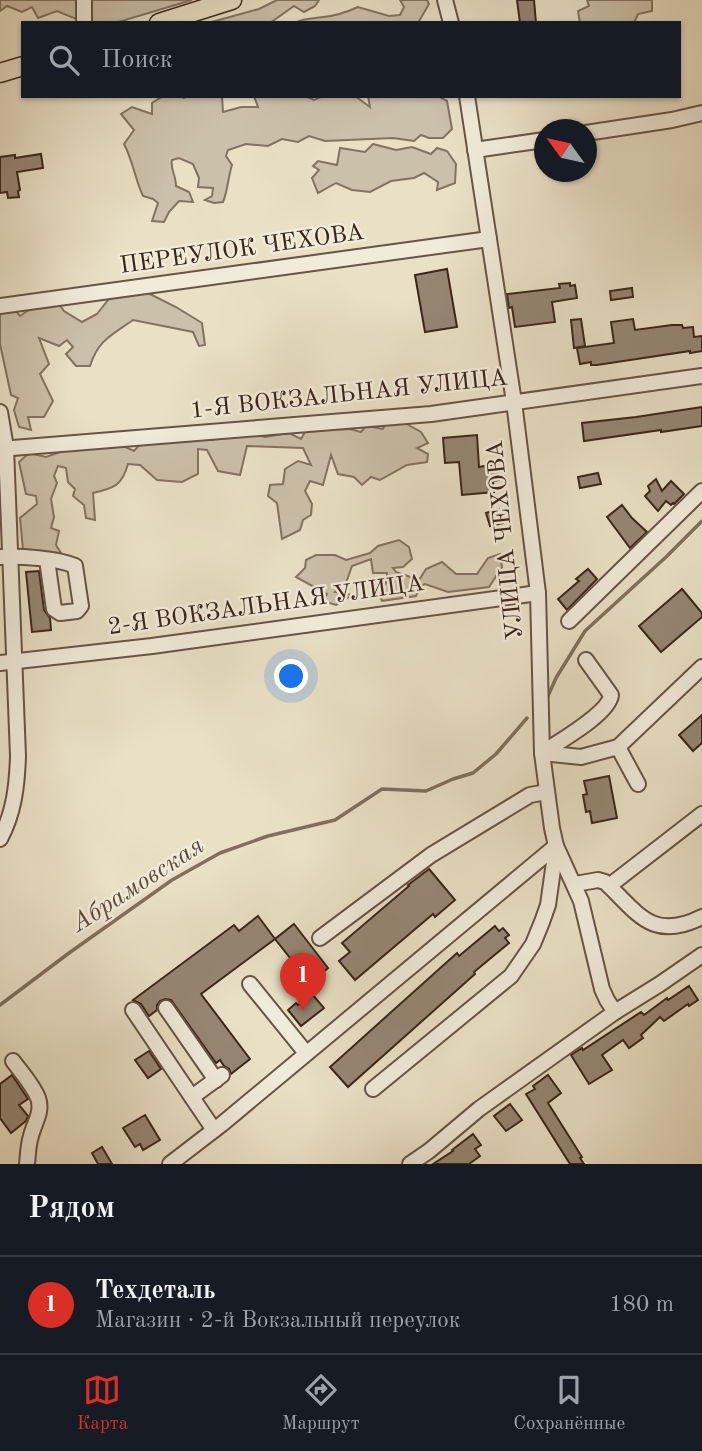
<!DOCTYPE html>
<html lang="ru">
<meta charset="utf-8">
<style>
:root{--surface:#171b24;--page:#20242c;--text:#f1f3f6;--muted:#9ea1a6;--line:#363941;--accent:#d93025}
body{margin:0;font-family:"Old Standard TT",serif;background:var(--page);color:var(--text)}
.compass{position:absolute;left:534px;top:119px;width:63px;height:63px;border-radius:50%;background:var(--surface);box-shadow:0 2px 5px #0004;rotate:303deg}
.you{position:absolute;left:292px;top:677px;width:24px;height:24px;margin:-18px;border:5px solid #fff;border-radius:50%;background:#1a73e8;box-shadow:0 0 0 10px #1a73e833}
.badge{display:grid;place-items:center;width:46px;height:46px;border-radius:50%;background:var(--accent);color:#fff;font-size:23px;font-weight:700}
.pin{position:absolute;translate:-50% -58px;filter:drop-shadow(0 2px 4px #0008)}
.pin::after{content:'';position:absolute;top:37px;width:24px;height:21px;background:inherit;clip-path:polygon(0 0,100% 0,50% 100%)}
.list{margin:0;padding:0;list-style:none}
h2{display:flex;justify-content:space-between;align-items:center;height:91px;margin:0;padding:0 28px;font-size:30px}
h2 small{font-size:23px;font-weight:400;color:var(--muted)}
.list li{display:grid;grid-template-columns:46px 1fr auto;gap:21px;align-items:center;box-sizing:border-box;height:98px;padding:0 28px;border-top:2px solid var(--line)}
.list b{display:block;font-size:26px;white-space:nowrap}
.list p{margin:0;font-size:23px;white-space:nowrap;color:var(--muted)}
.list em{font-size:23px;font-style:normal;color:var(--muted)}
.icon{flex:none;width:38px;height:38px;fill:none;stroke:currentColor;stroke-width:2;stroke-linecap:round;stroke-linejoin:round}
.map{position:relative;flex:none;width:702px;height:1164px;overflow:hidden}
.search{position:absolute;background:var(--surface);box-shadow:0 2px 5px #0004;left:21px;right:21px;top:21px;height:77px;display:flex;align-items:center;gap:18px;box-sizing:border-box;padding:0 24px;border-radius:0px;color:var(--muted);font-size:26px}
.sheet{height:189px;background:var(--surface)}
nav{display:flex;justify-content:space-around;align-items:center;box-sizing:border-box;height:98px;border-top:2px solid var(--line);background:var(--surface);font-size:19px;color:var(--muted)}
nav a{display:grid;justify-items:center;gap:4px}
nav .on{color:var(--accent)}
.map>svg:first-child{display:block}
.green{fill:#cbc0a9;stroke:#837261;stroke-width:2}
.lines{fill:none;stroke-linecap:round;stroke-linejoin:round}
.stream{stroke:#806f5d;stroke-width:3.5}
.building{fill:#958673;stroke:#3b2519;stroke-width:2}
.minor-casing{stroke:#665444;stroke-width:18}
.major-casing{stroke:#3b2519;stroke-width:21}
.minor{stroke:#f1ebda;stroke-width:14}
.major{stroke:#e9e0c6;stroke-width:18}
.labels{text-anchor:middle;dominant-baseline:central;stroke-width:5;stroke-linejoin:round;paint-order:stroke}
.street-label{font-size:24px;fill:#3b2519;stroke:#f1ebda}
.water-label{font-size:26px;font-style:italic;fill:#5e4a3b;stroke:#f1ebda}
</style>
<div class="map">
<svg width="702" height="1164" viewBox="0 0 702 1164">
<rect width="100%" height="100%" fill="#e9e0c6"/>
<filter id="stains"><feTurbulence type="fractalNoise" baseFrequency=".00286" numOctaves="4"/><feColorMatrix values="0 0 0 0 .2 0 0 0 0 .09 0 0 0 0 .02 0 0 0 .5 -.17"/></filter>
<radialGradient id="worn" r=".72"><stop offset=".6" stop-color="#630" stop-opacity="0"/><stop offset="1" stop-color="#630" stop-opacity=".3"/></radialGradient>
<g class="green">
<polygon points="0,0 78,0 81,21 57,11 38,18 32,7 22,12 7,6 0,11"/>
<polygon points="89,0 192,0 115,23 91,23"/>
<polygon points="277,0 319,0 315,6 304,12 294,6 270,23 208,23 259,9"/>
<path d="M400,0H427L429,4L418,23H294C305,18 311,19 323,17C336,16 347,12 358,7L389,16L400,15L404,7Z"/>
<polygon points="587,0 652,0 652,11 638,14 634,23 580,23 578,11 589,6"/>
<path d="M163,96H181L184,98L187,96H222L223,112L241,107H258L254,96H305L314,100L323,96H355L370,107L368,96H438L447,101L452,129L443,138H429L421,135L414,141L393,138L325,141L309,136L298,142L282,139L268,146L246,144L228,150L226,156L232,165C228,177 228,190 223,202L214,203L205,200L212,196L213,188L198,187L199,178L193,164L179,158L172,160C170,169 176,175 176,186L189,192L193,202L179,201L169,212L164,222L152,221L158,203L153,199L143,196C135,179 133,161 124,144L134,130L121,114L132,107L152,114V103Z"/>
<polygon points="373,144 396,150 412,147 431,154 437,148 447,151 456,164 455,183 437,190 438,182 424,173 414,178 391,181 370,192 352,190 336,183 318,193 312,178 319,170 313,166 318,161 337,165 340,148 365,152"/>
<path d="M146,292L176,307L202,323L205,345L199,346L193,332L133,320C112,335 98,340 90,366H76L66,354L73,347L67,340L59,346L39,338L49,364L40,374L53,401L44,417H28L31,430L19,427L14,410L18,398L11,395L0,344V312L14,309L20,316L36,305L59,304L64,311L82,322L97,314L112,295Z"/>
<path d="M403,422L421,432L428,443L417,448L428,454L427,462L407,465L380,480L371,477L362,485L354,477L338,474L331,455L323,485L310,481L305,491L312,504L311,515L303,520L300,530L282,539L277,503L268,496L270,485L283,484L285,469L298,461L311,465L303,448L247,446L240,475L218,471L207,450L198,449V474L182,482L157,480L140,465L128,464C122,486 114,488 93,493L95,520L86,518L84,505L73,496L75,489L68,482L66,468L58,466L54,476L57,483L51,499L54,517L51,528L59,531L56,545L61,553L23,550L20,518L37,504L36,496L26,494L19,462L29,453L46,457L63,451L121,445L134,451L141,443L194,439L212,440L238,435L255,434L265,437L289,433L301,439L306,430L350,429L361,432L366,426L383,429L386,423Z"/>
<polygon points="399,540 409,547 412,559 403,567 393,568 396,572 419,580 426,569 442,562 456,574 477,574 488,558 500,554 502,567 489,587 448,592 425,584 420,586 416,596 382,601 379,595 386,583 387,573 373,573 371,559 352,566 346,583 335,592 352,595 336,605 322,601 327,594 296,577 305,568 306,560 316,555 335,555 346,560 370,553 378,546"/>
</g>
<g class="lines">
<g class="stream">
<polyline points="548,696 556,678 585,631 666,557 702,521"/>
<polyline points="0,1005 69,953 172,880 220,853 268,836 335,820 382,789 426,791 453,779 473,773 496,754 527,718"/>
</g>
</g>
<g class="building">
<polygon points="517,0 534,0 536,23 520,23"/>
<polygon points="41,154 43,168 17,172 20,190 18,191 19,197 8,198 7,192 0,193 0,157 15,155 15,158"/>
<polygon points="447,269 457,327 425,332 415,275"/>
<polygon points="570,283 570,286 575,285 577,298 552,302 555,322 515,327 512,307 509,308 507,294 560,288 559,284"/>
<polygon points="632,288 633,297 611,300 610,291"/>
<polygon points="581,319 585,346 574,348 571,320"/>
<polygon points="633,319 635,330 672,325 682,325 683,328 693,327 694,337 702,336 702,351 690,353 690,351 597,365 591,365 591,362 580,364 577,348 614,343 611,322"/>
<polygon points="702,407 702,426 661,432 661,430 584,441 582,423 636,417"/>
<polygon points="477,435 479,467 495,464 499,480 493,481 494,492 462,495 459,462 445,463 443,438"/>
<polygon points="598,473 601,484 580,488 578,477"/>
<polygon points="656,479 662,491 671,481 684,494 674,504 673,503 671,505 666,501 658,511 645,496 650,491 648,486"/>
<polygon points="622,505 632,518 647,532 630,548 607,517"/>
<polygon points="499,509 503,523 490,526 486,513"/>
<polygon points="588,569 597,579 567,610 558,599 579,581 576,579"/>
<polygon points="39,571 44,610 50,618 51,630 32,632 26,572"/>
<polygon points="682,589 702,613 702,617 661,652 639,626"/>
<polygon points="702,715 702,743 693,751 679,735"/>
<polygon points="609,776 617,818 592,823 590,811 586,812 583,795 587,794 584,781"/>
<polygon points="429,869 455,900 435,917 433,914 355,980 339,961 350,952 342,943 409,886 408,885"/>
<polygon points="258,916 275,939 201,994 250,1059 231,1074 229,1069 224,1066 220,1060 216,1063 171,1000 165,999 160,1001 157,1005 157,1010 149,1016 141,1004 133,1000 234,925 239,931"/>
<polygon points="294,924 328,968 310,983 275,939"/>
<polygon points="495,926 499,931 503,928 509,935 505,938 509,943 474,972 475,974 348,1087 330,1067 457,953 459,956"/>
<polygon points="689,986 698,1000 689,1006 688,1004 664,1021 660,1017 641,1035 643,1038 629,1048 623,1040 602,1055 612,1070 589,1084 571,1055 582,1048 583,1050 641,1012 644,1015 667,998 668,1000"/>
<polygon points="312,994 324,1008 301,1026 288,1010 296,1003 298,1005"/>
<polygon points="149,1051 161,1069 148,1078 135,1060"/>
<polygon points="12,1075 28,1099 19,1105 28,1116 26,1121 11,1133 0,1118 0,1084"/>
<polygon points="548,1075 561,1093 548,1103 582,1157 580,1158 584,1164 570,1164 526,1094 535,1089 533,1086"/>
<polygon points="510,1104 522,1120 506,1131 494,1116"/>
<polygon points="145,1115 160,1140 143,1150 140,1144 135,1147 123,1128"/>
<polygon points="473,1134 481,1145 475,1149 480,1156 469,1164 433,1164 453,1151 452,1150"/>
<polygon points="102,1147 112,1164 98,1164 92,1153"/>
</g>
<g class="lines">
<defs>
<g id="minor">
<polyline points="84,0 84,23"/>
<polyline points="445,0 451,23"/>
<polyline points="467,96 514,402 538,593 542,753 552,828 556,846 581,901 602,989 607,1000 615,1012"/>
<polyline points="586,133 672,120 702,113"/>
<polyline points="475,150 544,140"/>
<polyline points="0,306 489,239"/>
<path d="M0,412L6,448L18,756C17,786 14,813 0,839"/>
<polyline points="0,449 431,414 702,376"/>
<path d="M0,557C20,556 57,558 75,566L81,606L77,611L60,613L54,609L47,560"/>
<polyline points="569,621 702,491"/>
<polyline points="0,663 152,646 538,593"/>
<polyline points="618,747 638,784"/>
<polyline points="542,753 581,757 618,747 702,667"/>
<path d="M542,753C558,742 609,714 611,695L586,660"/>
<path d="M575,884L598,880L605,882C638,913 652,942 702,917"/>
<polyline points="609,886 702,814"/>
<polyline points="320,938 431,855 530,795 547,792"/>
<polyline points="250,984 306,1053"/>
<polyline points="166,1008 216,1080"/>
<polyline points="133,1010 214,1130"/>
<path d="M13,1061C21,1072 33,1085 38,1098C43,1112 34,1123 31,1136C28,1145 28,1155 27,1164"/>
<polyline points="373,1089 511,976 533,944 542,922 548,905 556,848"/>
<polyline points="192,1097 222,1075"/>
<polyline points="170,1164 222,1124 556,846"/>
<polyline points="410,1164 429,1151 479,1109 615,1012 660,984 702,955"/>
</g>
<g id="major">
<polyline points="159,23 232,0"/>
<polyline points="0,73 23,66"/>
</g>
</defs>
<use href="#minor" class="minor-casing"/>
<use href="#major" class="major-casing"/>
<use href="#minor" class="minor"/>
<use href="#major" class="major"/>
</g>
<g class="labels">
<g class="street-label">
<text transform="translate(242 250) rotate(-8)">ПЕРЕУЛОК ЧЕХОВА</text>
<text transform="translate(349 395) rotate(-6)">1-Я ВОКЗАЛЬНАЯ УЛИЦА</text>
<text transform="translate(506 540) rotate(-96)">УЛИЦА ЧЕХОВА</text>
<text transform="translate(266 606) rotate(-8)">2-Я ВОКЗАЛЬНАЯ УЛИЦА</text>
</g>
<g class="water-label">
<text transform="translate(138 885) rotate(-33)">Абрамовская</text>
</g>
</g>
<rect width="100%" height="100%" filter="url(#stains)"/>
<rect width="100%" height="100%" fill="url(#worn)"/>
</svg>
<svg class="compass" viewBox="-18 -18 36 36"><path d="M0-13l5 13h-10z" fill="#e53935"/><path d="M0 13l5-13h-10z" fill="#9ea1a6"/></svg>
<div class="you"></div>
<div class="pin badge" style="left:303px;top:1011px">1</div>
<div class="search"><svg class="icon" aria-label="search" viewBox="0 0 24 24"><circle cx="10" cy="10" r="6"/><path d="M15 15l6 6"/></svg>Поиск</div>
</div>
<section class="sheet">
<h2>Рядом<small></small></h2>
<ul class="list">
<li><span class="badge">1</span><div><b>Техдеталь</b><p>Магазин · 2-й Вокзальный переулок</p></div><em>180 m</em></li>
</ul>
</section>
<nav>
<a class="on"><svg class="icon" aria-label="map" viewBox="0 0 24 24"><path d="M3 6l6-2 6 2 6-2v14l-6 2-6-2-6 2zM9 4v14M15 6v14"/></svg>Карта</a>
<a><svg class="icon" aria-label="directions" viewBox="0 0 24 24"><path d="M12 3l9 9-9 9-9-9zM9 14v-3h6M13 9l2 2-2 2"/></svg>Маршрут</a>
<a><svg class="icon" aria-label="saved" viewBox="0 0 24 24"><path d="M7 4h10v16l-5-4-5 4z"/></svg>Сохранённые</a>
</nav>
